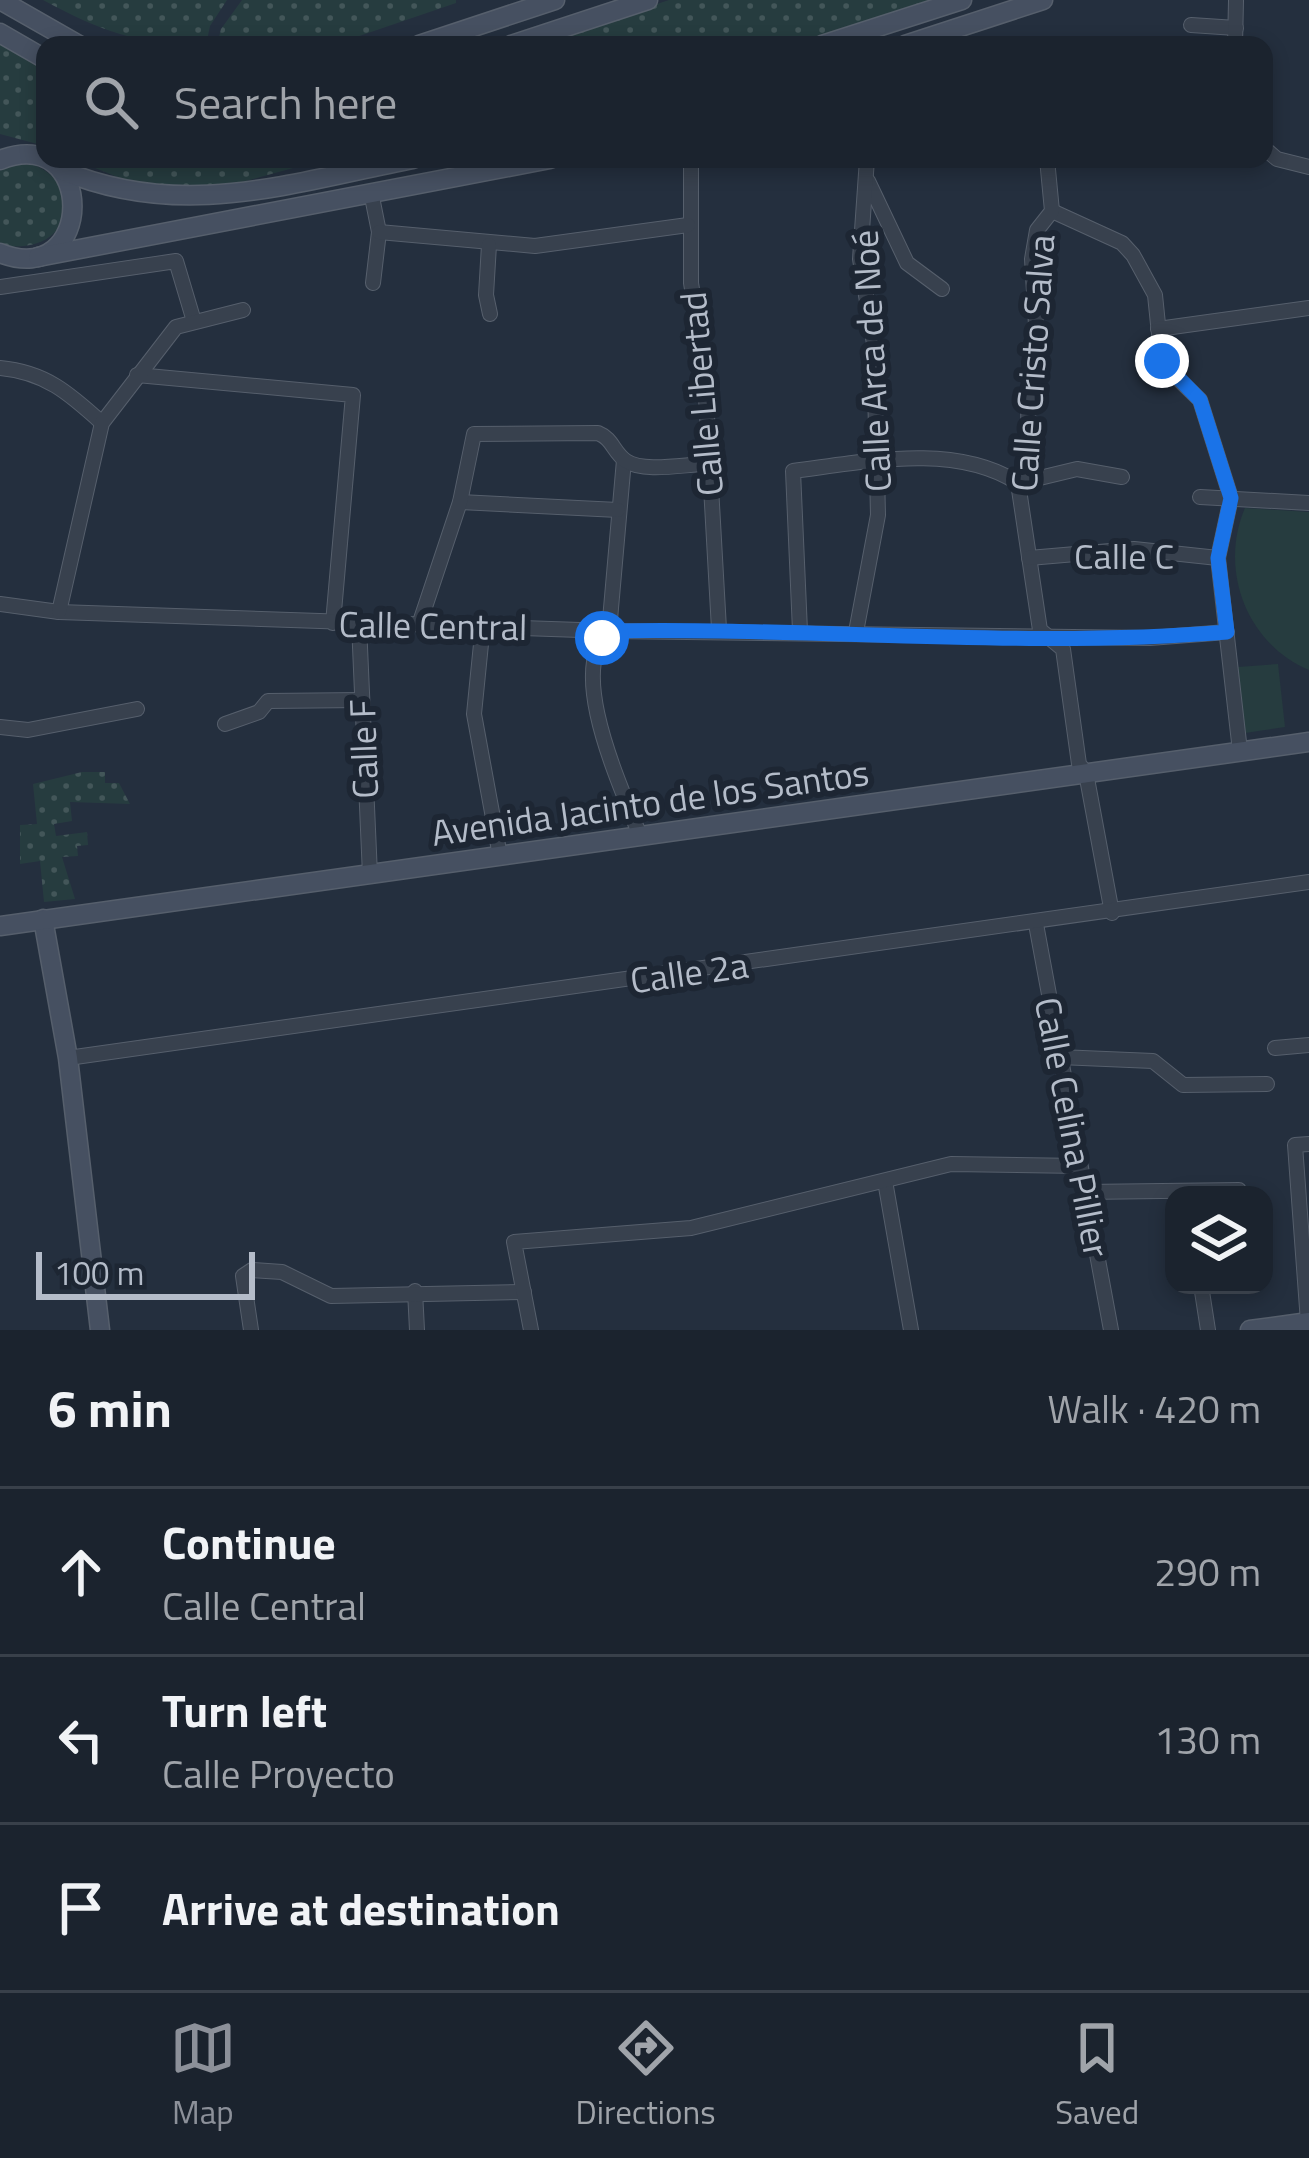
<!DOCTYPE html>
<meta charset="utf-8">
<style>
:root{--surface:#1b232e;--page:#242b36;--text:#f1f3f6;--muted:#a0a4aa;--line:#39404a;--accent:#8c9099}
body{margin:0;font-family:"Titillium Web",sans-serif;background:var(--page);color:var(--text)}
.controls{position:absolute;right:36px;bottom:36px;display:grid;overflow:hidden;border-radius:24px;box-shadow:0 6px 18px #0003}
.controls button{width:108px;height:108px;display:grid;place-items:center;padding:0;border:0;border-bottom:3px solid var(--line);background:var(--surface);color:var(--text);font:60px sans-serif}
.scale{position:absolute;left:36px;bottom:30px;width:219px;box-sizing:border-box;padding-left:12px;border:6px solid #b4bcc9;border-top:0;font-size:33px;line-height:42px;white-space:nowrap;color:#b4bcc9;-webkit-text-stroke:9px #1d2633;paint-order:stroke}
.stop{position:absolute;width:36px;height:36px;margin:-27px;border:9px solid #1a73e8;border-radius:50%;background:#fff}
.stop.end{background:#1a73e8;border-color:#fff;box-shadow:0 3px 12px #0008}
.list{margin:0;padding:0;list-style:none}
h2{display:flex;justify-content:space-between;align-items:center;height:156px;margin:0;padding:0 48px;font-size:51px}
h2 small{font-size:39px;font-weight:400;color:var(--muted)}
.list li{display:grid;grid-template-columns:78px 1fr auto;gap:36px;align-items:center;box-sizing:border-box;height:168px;padding:0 48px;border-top:3px solid var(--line)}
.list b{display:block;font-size:45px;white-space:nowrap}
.list p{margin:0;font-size:39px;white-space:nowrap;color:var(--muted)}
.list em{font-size:39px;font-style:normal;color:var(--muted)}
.icon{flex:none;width:66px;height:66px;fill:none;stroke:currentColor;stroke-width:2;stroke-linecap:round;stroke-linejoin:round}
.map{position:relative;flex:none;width:1309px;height:1330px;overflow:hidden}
.search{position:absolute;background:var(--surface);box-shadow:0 6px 18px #0003;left:36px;right:36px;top:36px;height:132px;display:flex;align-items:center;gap:30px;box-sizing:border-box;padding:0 42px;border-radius:24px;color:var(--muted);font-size:45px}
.sheet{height:660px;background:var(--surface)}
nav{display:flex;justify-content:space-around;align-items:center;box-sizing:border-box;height:168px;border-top:3px solid var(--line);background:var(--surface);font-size:33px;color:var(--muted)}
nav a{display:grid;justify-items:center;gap:6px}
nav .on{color:var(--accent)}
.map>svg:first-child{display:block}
.grass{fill:url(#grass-dots)}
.pitch{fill:#263c3f}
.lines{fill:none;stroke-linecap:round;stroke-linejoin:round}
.street-casing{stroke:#565f6c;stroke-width:16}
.secondary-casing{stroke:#565f6c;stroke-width:21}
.street{stroke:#38414e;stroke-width:14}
.secondary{stroke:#465061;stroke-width:18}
.route{stroke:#1a73e8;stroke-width:15}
.labels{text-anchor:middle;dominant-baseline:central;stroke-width:12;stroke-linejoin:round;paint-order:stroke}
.street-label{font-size:36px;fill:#b4bcc9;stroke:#1d2633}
</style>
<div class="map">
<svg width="1309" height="1330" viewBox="0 0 1309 1330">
<defs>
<pattern id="grass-dots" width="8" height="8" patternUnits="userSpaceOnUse" patternTransform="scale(3)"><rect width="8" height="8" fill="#263c3f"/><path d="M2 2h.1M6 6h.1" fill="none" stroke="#435659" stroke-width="1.8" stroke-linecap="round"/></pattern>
</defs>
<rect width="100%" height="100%" fill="#242f3e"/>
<g class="grass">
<path d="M43,0H227L210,26L206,45C139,45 102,32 43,0Z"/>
<polygon points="242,0 456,0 456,3 333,45 217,45 221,29"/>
<polygon points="669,0 939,0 802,45 536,45"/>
<polygon points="0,43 45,69 45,146 0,134"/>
<polygon points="73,159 326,159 220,188 142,187"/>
<path d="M23,162C87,175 78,258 0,245V168Z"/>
<polygon points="82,772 105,772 105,783 119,783 130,804 70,802 72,821 54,824 56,836 87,832 88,845 77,846 78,856 62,857 75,899 44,902 40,861 20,864 20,825 37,824 33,784"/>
</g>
<g class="pitch">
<path d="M1245,508L1309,512V670C1245,643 1219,568 1245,508Z"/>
<polygon points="1278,664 1285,727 1245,733 1238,667"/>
</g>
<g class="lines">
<defs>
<g id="street">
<polyline points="1191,25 1236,28"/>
<polyline points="1235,45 1236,1"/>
<polyline points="1264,148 1277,159 1309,167"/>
<polyline points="691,159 691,283 704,362 719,629"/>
<polyline points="868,181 907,263 942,289"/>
<polyline points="372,197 379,232 373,283"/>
<polyline points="1052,211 1122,243 1133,255 1155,295 1162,363 1200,400 1231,498 1218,558 1240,751"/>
<polyline points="379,232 535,246 688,225"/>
<polyline points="489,245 486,295 490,314"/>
<polyline points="0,287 176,261 193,318"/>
<polyline points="1158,329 1309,308"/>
<path d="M0,368C45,372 69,393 102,423"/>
<polyline points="137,375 353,395 333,623"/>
<path d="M624,460L609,631C565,671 623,790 640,836"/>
<polyline points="1029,480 1028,397 1036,325 1032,259 1037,230 1052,211 1047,159"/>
<polyline points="1023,482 1077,469 1122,477"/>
<polyline points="1018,483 1040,630 1063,649 1079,764 1086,773 1112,913"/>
<polyline points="1200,497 1309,503"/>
<polyline points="460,502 618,510"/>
<polyline points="1029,558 1134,549 1218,558"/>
<polyline points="0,604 59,612 609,631 1150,638 1227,632"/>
<polyline points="59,612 102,423 176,327 243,310"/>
<polyline points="359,624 370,875"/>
<polyline points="483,624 474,714 500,856"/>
<path d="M419,625L460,502L474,434L598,433C613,439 613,452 626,461C644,473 686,464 707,464"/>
<path d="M800,631L793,471C864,462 955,442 1018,483"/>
<polyline points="856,632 878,515 874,344 860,259 867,159"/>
<polyline points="225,724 259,712 268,701 361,700"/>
<polyline points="0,727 28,730 137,709"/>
<polyline points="1036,924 1111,1330"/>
<polyline points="1275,1048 1309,1045"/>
<polyline points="1059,1057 1153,1061 1183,1085 1267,1084"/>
<polyline points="68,1058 1309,882"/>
<polyline points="885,1181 911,1330"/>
<polyline points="1085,1192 1239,1190"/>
<polyline points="1201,1285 1208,1330"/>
<polyline points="415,1291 417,1330"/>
<polyline points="1308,1322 1295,1145 1309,1144"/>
<polyline points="251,1330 243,1276 252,1270 282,1272 331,1296 524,1292"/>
<polyline points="531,1330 514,1242 691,1228 951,1164 1080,1166"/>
</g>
<g id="secondary">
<polyline points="0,0 79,45"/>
<polyline points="0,33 45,59"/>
<polyline points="419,45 555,0"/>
<polyline points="511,45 648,0"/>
<polyline points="822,45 962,0"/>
<polyline points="905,45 1043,0"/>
<path d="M0,160C97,122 96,291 0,253"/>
<path d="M61,170C182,221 290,183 413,159"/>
<polyline points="38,257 550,159"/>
<polyline points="43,919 68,1058 100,1330"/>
<polyline points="0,926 1309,742"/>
<polyline points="1250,1330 1309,1322"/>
</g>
</defs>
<use href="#street" class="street-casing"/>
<use href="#secondary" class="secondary-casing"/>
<use href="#street" class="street"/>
<use href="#secondary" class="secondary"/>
</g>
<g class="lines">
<path class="route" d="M602,638L609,631C814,627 1022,649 1227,632L1218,558L1231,498L1200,400L1162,361"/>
</g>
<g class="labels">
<g class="street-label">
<text transform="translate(871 361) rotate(-93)">Calle Arca de Noé</text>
<text transform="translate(1032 363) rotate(-86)">Calle Cristo Salva</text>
<text transform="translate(701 394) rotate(-95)">Calle Libertad</text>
<text x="1124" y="555">Calle C</text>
<text transform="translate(433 625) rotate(1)">Calle Central</text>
<text transform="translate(363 749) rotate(-92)">Calle F</text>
<text transform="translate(650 802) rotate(-8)">Avenida Jacinto de los Santos</text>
<text transform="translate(689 972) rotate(-8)">Calle 2a</text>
<text transform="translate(1073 1127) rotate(79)">Calle Celina Pillier</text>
</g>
</g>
</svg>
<div class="controls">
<button><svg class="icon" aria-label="layers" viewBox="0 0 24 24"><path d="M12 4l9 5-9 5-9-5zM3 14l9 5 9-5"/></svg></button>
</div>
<div class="scale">100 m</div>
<div class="stop" style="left:602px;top:638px"></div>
<div class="stop end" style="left:1162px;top:361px"></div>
<div class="search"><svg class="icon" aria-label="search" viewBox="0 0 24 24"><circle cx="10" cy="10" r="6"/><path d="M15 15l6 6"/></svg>Search here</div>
</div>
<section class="sheet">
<h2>6 min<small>Walk · 420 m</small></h2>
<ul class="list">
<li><svg class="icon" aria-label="ahead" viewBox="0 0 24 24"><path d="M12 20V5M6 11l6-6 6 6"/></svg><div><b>Continue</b><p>Calle Central</p></div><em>290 m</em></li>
<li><svg class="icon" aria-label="left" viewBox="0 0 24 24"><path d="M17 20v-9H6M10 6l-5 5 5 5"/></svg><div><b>Turn left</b><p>Calle Proyecto</p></div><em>130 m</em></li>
<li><svg class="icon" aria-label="arrive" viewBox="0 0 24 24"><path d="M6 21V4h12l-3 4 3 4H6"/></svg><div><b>Arrive at destination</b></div></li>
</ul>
</section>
<nav>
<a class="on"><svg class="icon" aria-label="map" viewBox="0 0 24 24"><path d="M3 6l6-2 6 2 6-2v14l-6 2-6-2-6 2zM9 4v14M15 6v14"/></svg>Map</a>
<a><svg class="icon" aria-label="directions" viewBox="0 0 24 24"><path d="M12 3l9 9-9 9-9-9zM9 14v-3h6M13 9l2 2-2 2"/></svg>Directions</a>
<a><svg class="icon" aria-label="saved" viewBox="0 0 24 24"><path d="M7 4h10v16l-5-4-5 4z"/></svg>Saved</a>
</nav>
